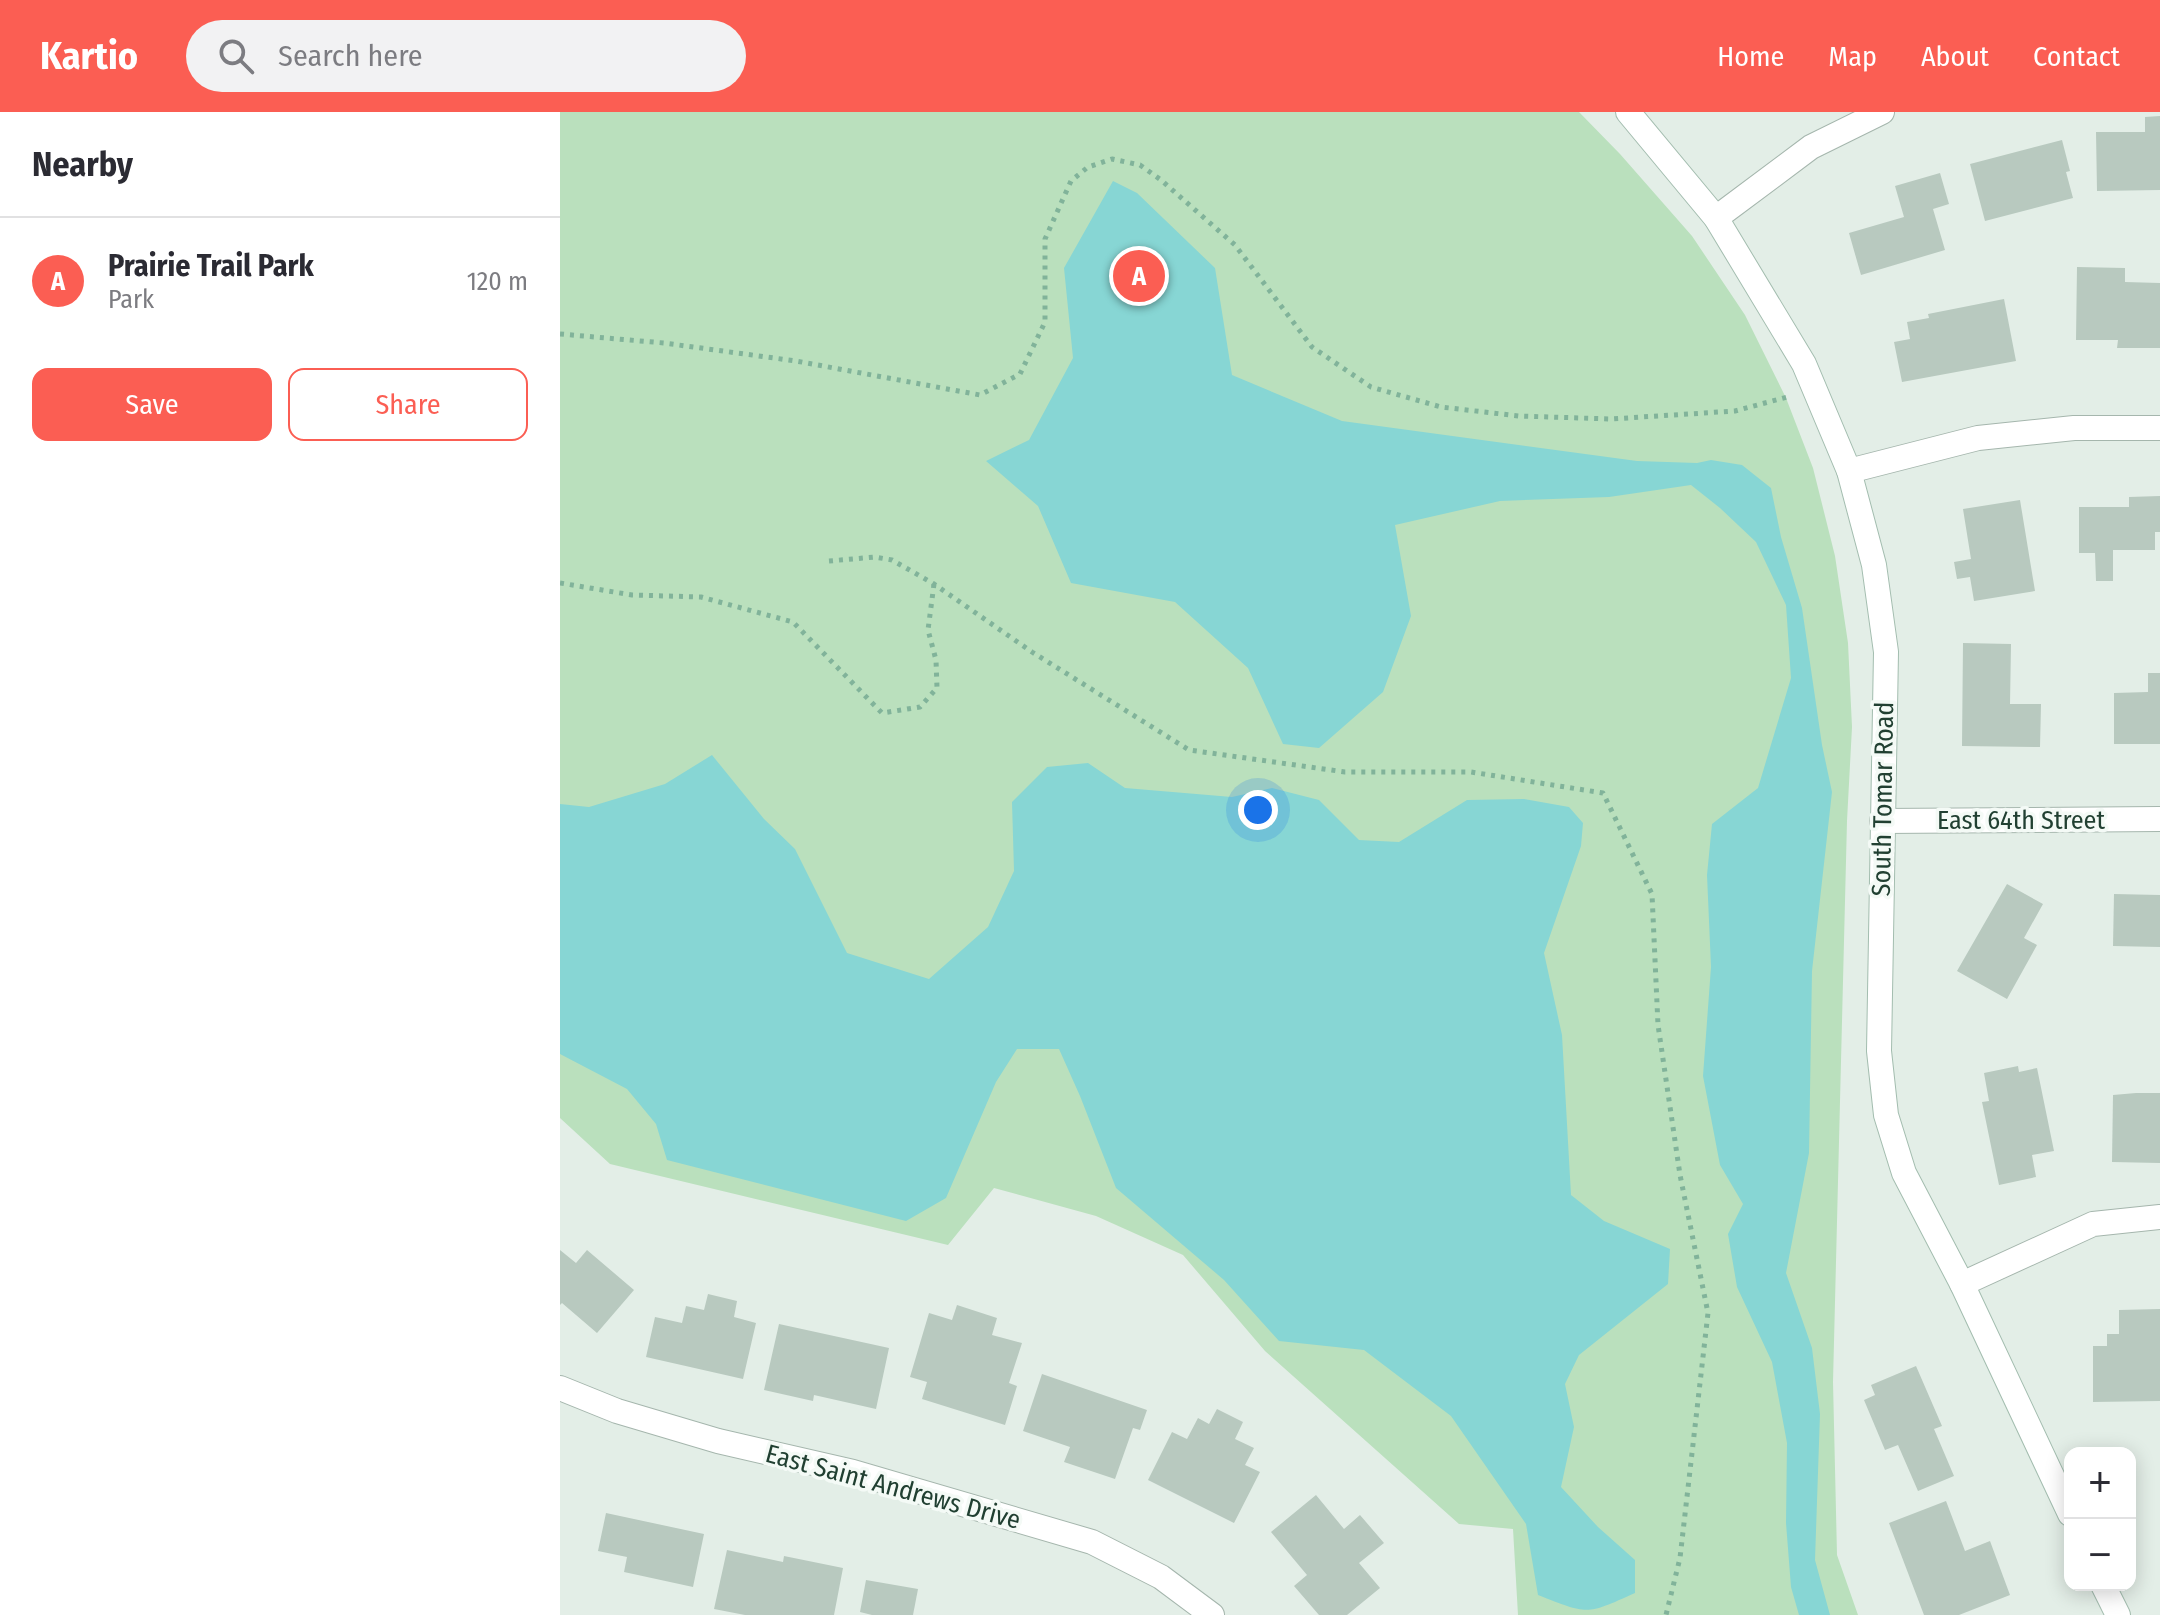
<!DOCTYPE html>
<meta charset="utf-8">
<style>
:root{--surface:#fff;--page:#f2f2f3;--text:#2b2b33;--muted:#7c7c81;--line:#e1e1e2;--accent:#fb5e53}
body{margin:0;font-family:"Fira Sans Condensed",sans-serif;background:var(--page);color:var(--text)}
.controls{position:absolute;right:24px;bottom:24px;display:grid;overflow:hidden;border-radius:16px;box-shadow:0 4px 20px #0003}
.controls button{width:72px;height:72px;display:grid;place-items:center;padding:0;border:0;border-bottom:2px solid var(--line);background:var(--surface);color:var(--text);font:40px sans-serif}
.you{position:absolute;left:698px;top:698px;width:28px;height:28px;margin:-20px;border:6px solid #fff;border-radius:50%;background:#1a73e8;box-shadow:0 0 0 12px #1a73e833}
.badge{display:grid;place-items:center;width:52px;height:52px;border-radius:50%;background:var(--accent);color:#fff;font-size:26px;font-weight:700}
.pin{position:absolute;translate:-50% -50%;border:4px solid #fff;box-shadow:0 2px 8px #0006}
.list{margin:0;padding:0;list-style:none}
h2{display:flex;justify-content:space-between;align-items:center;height:104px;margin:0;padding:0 32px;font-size:34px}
h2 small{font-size:26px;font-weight:400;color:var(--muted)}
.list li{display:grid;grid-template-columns:52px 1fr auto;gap:24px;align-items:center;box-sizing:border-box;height:128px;padding:0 32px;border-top:2px solid var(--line)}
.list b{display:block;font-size:30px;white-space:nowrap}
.list p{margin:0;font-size:26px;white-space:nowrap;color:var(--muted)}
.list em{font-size:26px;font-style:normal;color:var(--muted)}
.actions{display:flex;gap:16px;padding:24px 32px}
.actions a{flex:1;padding:18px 0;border:2px solid var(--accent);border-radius:16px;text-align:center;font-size:28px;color:var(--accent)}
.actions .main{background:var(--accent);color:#fff}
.icon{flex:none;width:44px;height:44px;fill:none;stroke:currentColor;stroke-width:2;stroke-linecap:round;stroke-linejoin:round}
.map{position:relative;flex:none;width:1600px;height:1503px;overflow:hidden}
header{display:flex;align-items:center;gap:48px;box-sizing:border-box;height:112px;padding:0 40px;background:var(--accent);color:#fff}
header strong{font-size:38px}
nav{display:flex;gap:44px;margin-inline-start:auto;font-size:28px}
.search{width:560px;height:72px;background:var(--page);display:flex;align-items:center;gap:20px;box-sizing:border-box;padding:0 28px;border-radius:44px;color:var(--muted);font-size:30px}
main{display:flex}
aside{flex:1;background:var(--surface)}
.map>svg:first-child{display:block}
.green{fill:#bae0bd}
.water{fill:#87d6d4}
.building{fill:#b8c9bf}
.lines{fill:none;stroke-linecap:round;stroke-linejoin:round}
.street-casing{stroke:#a5b6ad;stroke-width:26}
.secondary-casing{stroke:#a3bdaf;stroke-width:26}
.path{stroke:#81b39a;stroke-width:5;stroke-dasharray:4 6;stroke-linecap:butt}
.street{stroke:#fff;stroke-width:24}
.secondary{stroke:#fff;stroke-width:24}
.labels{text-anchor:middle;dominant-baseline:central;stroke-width:7;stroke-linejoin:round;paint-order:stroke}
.street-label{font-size:26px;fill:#214032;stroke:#f4faf6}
</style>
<header>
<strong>Kartio</strong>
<div class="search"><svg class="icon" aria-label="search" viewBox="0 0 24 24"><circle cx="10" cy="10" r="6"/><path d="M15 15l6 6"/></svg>Search here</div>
<nav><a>Home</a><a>Map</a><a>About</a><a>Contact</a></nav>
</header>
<main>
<aside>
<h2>Nearby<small></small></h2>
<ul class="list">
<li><span class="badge">A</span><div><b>Prairie Trail Park</b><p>Park</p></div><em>120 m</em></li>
</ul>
<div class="actions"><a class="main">Save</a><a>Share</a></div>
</aside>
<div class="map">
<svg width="1600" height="1503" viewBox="0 0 1600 1503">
<rect width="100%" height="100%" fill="#e3eee7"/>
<polygon class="green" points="0,0 1019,0 1060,42 1132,124 1185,203 1226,286 1253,356 1275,444 1288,531 1292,615 1287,709 1273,1270 1277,1443 1298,1503 958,1503 953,1417 899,1412 705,1239 623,1143 536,1104 434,1076 388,1133 50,1052 0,1006"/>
<g class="water">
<polygon points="553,69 577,81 655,156 672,263 782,309 1077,349 1137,351 1151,348 1182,353 1211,376 1221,425 1242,496 1262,633 1272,680 1252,859 1249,1041 1226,1161 1252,1236 1260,1302 1255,1448 1270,1503 1239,1503 1231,1475 1226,1411 1227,1331 1212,1250 1177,1175 1168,1122 1183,1092 1160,1053 1143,964 1151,855 1147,763 1152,712 1198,676 1231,566 1226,493 1196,430 1160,396 1131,373 1049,385 940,389 835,413 851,504 823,580 759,636 723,632 688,556 615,490 511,471 478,394 426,349 469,328 513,246 504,156"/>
<path d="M152,643L204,707L235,737L287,841L369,867L428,815L454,759L452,690L487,655L528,651L565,676L672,685L712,676L759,688L799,728L839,730L907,688L964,687L1009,695L1023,711L1021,734L984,841L1002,923L1011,1083L1044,1109L1110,1137L1108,1172L1019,1243L1005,1272L1014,1315L1001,1375L1038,1415L1075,1448V1481C1026,1503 1029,1503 978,1483L966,1412L891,1304L804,1238L719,1229L664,1168L556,1076L520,984L499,937H457L436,970L386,1086L346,1109L107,1048L96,1012L67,977L0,942V692L29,695L105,672Z"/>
</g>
<g class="building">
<polygon points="1600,4 1600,78 1537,79 1536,20 1585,20 1585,5"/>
<polygon points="1502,28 1510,59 1506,60 1513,86 1425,109 1410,52"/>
<polygon points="1380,61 1389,92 1373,97 1385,138 1301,163 1289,121 1344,105 1335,74"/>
<polygon points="1517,155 1565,156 1565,170 1600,171 1600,236 1557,236 1558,228 1516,228"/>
<polygon points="1444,187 1456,249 1342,270 1334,230 1350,227 1347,210 1369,206 1368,202"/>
<polygon points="1600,384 1600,420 1595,420 1595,438 1553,438 1553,469 1536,469 1535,441 1519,441 1519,395 1569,395 1569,385"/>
<polygon points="1460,388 1475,479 1414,489 1410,465 1397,467 1394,450 1411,447 1403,397"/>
<polygon points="1403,531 1451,532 1450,592 1481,592 1480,635 1402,634"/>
<polygon points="1588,561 1600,561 1600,632 1554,632 1554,581 1588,580"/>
<polygon points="1447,772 1483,792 1464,826 1477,833 1447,887 1397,859"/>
<polygon points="1554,782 1600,783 1600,835 1553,834"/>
<polygon points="1458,954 1459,960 1477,956 1494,1039 1472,1043 1476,1065 1439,1073 1422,990 1429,989 1424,961"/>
<polygon points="1576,981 1600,981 1600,1051 1552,1050 1553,983"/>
<polygon points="0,1138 16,1151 27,1138 74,1178 37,1221 2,1191 0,1193"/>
<polygon points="148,1182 177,1189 174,1205 196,1211 183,1267 86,1245 95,1205 122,1211 126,1194 144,1198"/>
<polygon points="397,1193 437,1206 432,1223 462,1231 449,1271 457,1274 445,1313 362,1287 367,1270 350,1265 369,1201 392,1208"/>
<polygon points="1600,1197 1600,1289 1533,1290 1533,1234 1547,1234 1547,1222 1559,1222 1559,1198"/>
<polygon points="219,1212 329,1236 316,1297 254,1283 253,1289 204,1278"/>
<polygon points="1356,1254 1382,1314 1374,1317 1394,1364 1358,1379 1338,1333 1325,1338 1304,1288 1315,1283 1311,1273"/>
<polygon points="482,1262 587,1298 580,1318 573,1316 555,1367 504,1350 510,1335 463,1319"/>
<polygon points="657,1297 683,1310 675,1327 694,1336 685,1353 700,1360 674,1411 588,1368 612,1320 627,1327 638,1306 649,1312"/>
<polygon points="756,1383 784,1417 800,1403 824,1431 799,1451 820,1476 787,1503 759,1503 734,1474 747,1463 711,1420"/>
<polygon points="1386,1389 1405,1439 1430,1429 1450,1483 1399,1503 1364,1503 1329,1411"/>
<polygon points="46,1401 144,1422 133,1475 64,1460 67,1445 38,1439"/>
<polygon points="167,1438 223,1450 224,1444 283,1456 274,1503 185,1503 154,1497"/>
<polygon points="306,1468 358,1477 353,1503 312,1503 300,1500"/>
</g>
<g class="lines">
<defs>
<g id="street">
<polyline points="1156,106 1251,35 1322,0"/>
<polyline points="1289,359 1418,326 1514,316 1600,316"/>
<polyline points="1322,709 1600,707"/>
<polyline points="1402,1172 1533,1112 1600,1105"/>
<polyline points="0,1276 57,1299 158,1329 293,1360 532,1430 601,1465 652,1503"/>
</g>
<g id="secondary">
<polyline points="1068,0 1156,106 1244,252 1289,359 1314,453 1326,540 1319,939 1326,1003 1344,1061 1402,1172 1510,1402"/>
<polyline points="1543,1473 1558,1503"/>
</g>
</defs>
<use href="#street" class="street-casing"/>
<use href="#secondary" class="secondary-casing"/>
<g class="path">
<polyline points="0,222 104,231 236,249 420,283 460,262 485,210 485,127 511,69 528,55 552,47 580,53 601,68 675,133 752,235 811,275 881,295 959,304 1051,307 1175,299 1231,284"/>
<polyline points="269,449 315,445 332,448 374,472 472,540 629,638 785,660 911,660 1043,681 1092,782 1098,913 1120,1063 1148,1201 1120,1446 1106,1503"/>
<polyline points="0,471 72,483 141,485 233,510 322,601 360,595 377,576 376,548 368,518 374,472"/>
</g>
<use href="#street" class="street"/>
<use href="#secondary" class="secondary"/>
</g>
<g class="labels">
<g class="street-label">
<text transform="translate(1323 687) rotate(-89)">South Tomar Road</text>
<text x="1461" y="708">East 64th Street</text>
<text transform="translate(333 1375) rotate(15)">East Saint Andrews Drive</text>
</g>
</g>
</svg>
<div class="controls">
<button>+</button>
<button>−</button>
</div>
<div class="you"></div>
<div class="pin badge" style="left:579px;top:164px">A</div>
</div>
</main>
